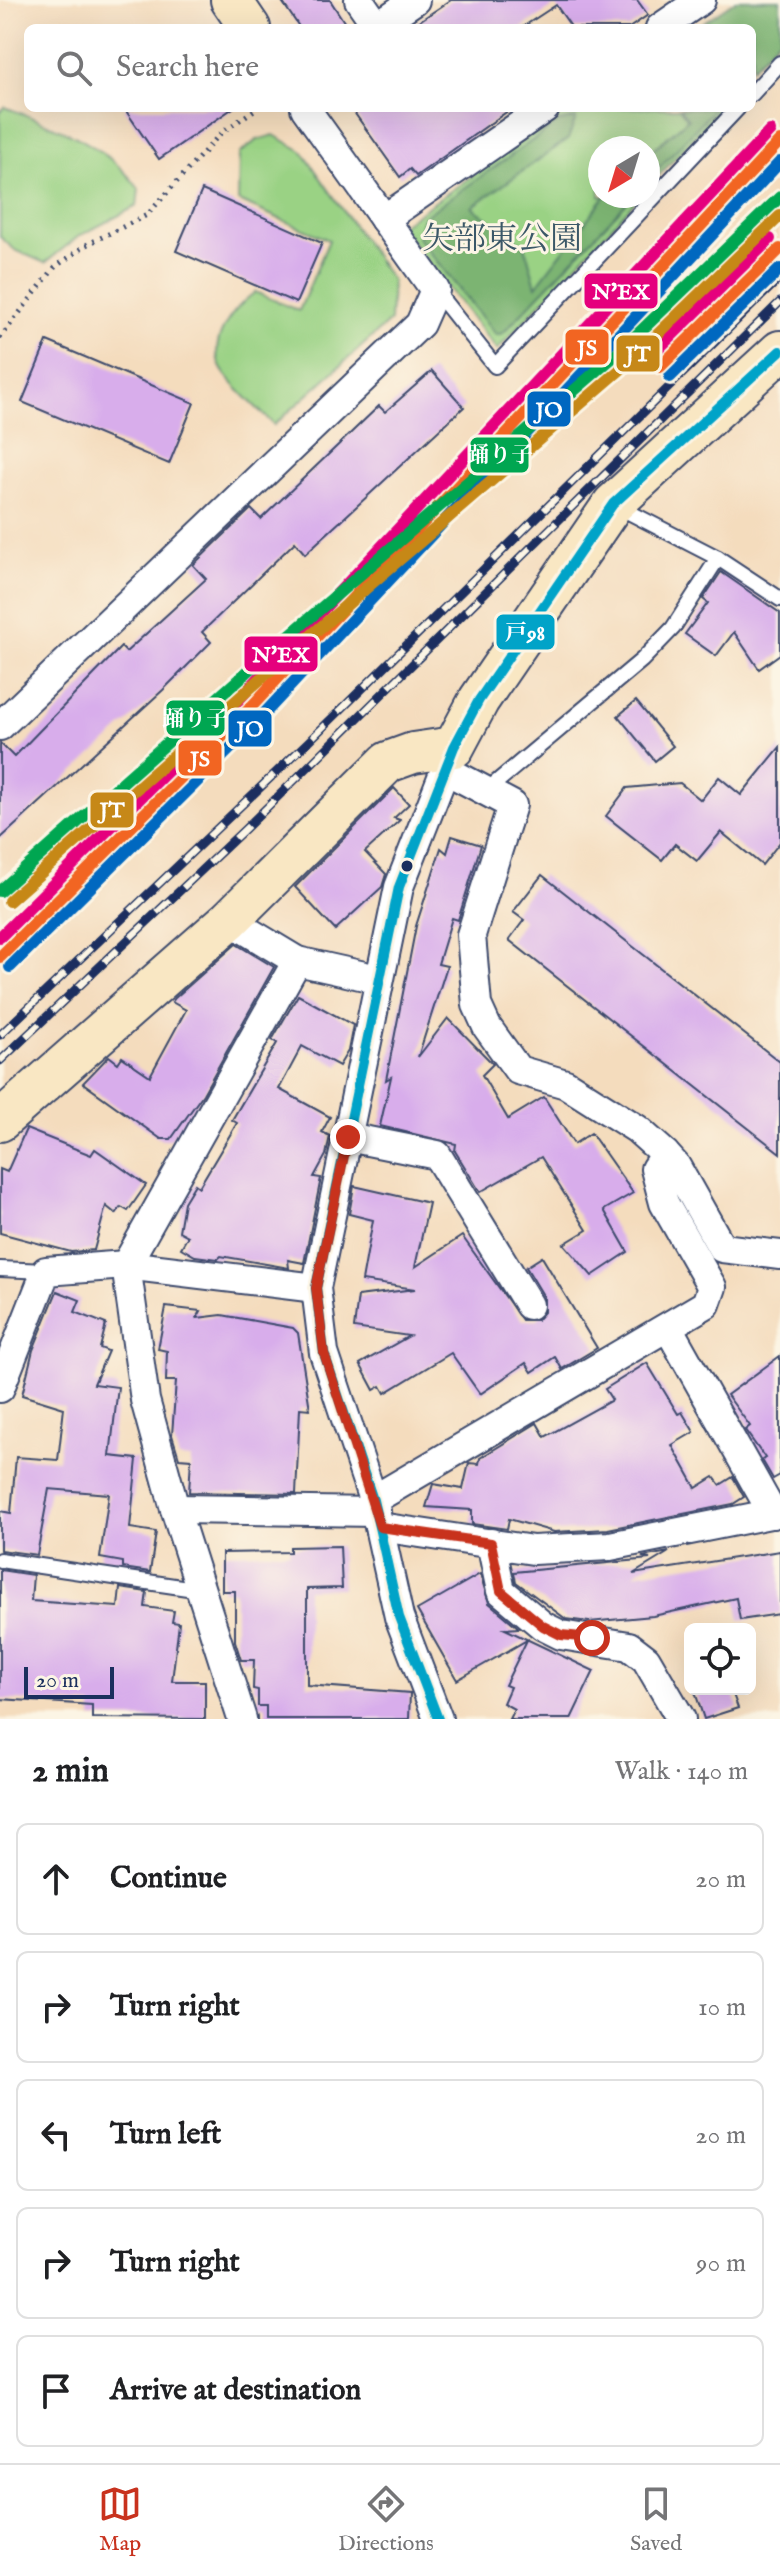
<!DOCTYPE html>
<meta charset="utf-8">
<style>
:root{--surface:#fff;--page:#f2f2f2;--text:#202124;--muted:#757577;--line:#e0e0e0;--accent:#c8321e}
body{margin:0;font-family:"IM FELL English","Noto Serif JP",serif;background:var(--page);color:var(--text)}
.controls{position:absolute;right:24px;bottom:24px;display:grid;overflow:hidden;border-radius:12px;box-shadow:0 8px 32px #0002}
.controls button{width:72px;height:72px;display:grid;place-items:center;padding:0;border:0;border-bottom:2px solid var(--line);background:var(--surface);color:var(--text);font:40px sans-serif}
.compass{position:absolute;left:588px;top:136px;width:72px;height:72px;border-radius:50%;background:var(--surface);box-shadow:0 8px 32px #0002;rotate:218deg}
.scale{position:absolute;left:24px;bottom:20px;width:90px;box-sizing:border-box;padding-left:8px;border:4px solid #1b2f5e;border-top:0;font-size:22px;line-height:28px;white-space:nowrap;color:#1b2f5e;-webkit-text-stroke:6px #fcf5e5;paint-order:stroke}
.stop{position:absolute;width:24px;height:24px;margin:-18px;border:6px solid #c8321e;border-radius:50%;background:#fff}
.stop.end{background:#c8321e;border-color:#fff;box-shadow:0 2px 8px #0008}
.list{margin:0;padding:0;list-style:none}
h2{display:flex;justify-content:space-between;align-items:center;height:104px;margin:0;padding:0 32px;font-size:34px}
h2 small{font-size:26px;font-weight:400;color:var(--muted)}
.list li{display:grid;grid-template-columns:52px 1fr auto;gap:24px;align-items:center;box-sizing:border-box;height:112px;margin:0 16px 16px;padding:0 16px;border:2px solid var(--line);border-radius:12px}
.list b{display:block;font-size:30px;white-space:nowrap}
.list em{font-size:26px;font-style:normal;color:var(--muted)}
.icon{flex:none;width:44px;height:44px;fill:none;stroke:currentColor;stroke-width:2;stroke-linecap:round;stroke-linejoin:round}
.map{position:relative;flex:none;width:780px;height:1719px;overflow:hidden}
.search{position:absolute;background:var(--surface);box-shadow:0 8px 32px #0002;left:24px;right:24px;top:24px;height:88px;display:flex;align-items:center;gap:20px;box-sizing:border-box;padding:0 28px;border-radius:12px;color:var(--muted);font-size:30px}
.sheet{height:744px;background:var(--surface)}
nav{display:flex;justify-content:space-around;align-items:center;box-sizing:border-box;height:112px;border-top:2px solid var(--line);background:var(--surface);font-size:22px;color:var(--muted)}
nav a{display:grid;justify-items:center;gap:4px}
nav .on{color:var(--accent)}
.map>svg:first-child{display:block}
.green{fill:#9ad284;stroke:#5a8071;stroke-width:2}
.forest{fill:#7bb472;stroke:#4b7268;stroke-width:2}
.building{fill:#d8adeb}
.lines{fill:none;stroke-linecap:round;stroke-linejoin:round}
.lane-casing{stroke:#3c496c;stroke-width:18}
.street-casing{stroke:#3c496c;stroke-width:32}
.secondary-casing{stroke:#3c496c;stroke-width:44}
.path{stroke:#3c496c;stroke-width:5;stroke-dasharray:2 6;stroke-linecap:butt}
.lane{stroke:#fff;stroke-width:14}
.street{stroke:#fff;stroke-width:28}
.secondary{stroke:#f9e7c3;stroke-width:40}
.rail-casing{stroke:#1b2f5e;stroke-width:9}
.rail{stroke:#fcf5e5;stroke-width:6;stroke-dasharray:18;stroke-linecap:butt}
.bus-1-casing{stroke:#fcf5e5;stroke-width:16}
.bus-1{stroke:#01a3c8;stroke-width:10}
.rail-1-casing{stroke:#fcf5e5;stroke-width:18}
.rail-2-casing{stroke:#fcf5e5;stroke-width:18}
.rail-3-casing{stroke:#fcf5e5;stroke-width:18}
.rail-4-casing{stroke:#fcf5e5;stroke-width:18}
.rail-5-casing{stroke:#fcf5e5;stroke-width:18}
.rail-1{stroke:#f26522;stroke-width:12}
.rail-2{stroke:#0067c0;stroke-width:12}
.rail-3{stroke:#e5007d;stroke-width:12}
.rail-4{stroke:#00a651;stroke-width:12}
.rail-5{stroke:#c68818;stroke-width:12}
.route{stroke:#c8321e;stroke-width:10}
.bus-dot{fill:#1b2f5e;stroke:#fcf5e5;stroke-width:3}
.labels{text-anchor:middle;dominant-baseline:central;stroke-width:6;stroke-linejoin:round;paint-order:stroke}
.park-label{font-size:32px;fill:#3b5868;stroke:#fcf5e5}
.line-badge{stroke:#fcf5e5;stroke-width:3}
.badge-label{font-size:22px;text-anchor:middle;font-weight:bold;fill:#fff}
</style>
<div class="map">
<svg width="780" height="1719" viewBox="0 0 780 1719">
<rect width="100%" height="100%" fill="#fcf5e5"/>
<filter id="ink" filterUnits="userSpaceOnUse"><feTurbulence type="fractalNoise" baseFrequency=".0125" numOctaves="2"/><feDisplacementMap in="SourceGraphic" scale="16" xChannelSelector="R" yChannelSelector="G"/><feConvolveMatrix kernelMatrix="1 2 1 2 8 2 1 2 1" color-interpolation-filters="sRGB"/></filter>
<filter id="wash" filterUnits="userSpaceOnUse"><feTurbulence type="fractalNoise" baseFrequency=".006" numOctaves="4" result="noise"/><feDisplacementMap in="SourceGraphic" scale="32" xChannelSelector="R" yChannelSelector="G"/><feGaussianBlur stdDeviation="1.8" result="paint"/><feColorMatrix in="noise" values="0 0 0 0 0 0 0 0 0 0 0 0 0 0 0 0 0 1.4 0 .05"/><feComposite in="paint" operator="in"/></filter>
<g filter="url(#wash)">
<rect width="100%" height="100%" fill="#f4dcbd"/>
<g class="green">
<path d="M5,107C57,127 105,143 139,189L137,206L79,236L45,263L15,250L0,237V112Z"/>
<polygon points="570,108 721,108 648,187 648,148 600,148 600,196 640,196 497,350 400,226"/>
<path d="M274,135L302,151L392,281L390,321L274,425C260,410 230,385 221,368C207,340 234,308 255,292L299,311L329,240L238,201L239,154L257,140Z"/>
</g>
<g class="forest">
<polygon points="736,0 780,0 780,38 752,68 752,28 695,28"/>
<polygon points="679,108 715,108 648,180 648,154 688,119"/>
<polygon points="576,118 568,139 472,207 525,246 536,286 605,196 633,196 503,333 496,335 418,238 423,217 559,122"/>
</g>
<g id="blocks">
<g class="building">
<polygon points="281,0 330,0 348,28 300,28"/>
<polygon points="451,0 637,0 648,15 629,28 572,28 556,5 521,28 409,28"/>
<polygon points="124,108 233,108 159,159"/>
<polygon points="351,108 512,108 416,176 410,169 400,177"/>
<polygon points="202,190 322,243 296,303 176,251"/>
<polygon points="47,341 194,403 169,464 22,402"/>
<polygon points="432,371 464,407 305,554 295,542 202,632 211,642 163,690 0,839 0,743 14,757 121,647 126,652 206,579 193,565 251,509 261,519 379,406 385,412"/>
<polygon points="721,572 780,613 780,654 759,669 734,632 716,656 685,634 708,603 703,599"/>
<polygon points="636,701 673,746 655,761 618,716"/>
<polygon points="780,747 780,842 762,865 721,832 697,861 675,844 662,860 606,816 627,788 680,783 701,800 719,777 741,795"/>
<polygon points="394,788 409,804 394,818 400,820 365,852 386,874 382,887 335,930 295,887"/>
<polygon points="452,836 481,845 458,920 452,918 438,964 447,966 418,1057 448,1018 493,1064 482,1075 508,1119 544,1097 574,1144 591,1133 633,1193 604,1210 628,1252 592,1276 564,1244 587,1230 541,1157 480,1192 455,1151 456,1144 380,1126 391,1077 386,1080 416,926 441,848 447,853"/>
<polygon points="542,875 780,1062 780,1153 509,940 524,920 513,912"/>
<polygon points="236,944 274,967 203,1094 171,1139 161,1139 83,1083 109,1056 118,1063 122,1057 150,1076 186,1010 172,1002 175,998"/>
<polygon points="298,995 353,1025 348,1051 339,1066 302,1046 279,1089 330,1117 322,1132 330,1136 326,1155 314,1177 321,1178 304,1263 288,1260 289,1268 221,1256 218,1259 195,1256 181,1248 188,1236 179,1231 184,1202 195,1184 199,1187 237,1123 232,1120 277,1043 272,1040"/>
<polygon points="26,1129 91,1155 95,1149 146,1185 128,1211 121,1207 116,1214 106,1206 94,1250 71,1252 0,1233 0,1169 7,1172"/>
<polygon points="354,1186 429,1203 415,1267 462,1236 522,1320 537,1320 544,1312 544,1297 526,1267 542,1257 597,1348 562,1369 555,1357 532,1372 526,1363 480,1394 451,1353 385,1393 381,1386 374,1390 360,1364 409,1336 354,1328 358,1296 415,1289 362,1281 373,1220 349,1214"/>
<polygon points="57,1291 80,1300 75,1312 106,1324 100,1348 108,1351 94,1384 118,1387 110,1456 137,1459 130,1528 156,1532 150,1572 123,1568 123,1562 100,1558 109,1494 49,1489 37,1555 0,1550 0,1511 11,1513 16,1457 58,1460 64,1408 22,1395 33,1350"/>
<polygon points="166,1307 201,1311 197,1318 222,1315 293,1328 298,1333 310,1409 300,1408 296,1494 189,1492 191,1459 179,1458 172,1435 176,1381 166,1381 167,1351 158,1349"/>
<polygon points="780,1356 780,1475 773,1479 762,1460 765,1458 745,1430 750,1426 727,1395"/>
<polygon points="647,1363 678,1414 682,1412 694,1432 672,1445 696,1488 714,1477 720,1485 733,1477 744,1497 733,1504 608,1529 554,1532 509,1519 507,1529 472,1524 472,1510 426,1507 433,1484 463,1489 469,1463 479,1464 480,1458 537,1423 545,1437 612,1400 605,1389"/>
<polygon points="340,1546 342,1588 307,1589 307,1685 410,1693 409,1719 266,1719 266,1706 258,1706 258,1690 253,1689 254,1660 241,1660 235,1641 235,1591 222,1591 222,1553 290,1552 290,1547"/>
<polygon points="780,1551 780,1614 740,1620 736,1598 653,1616 589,1622 566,1619 516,1582 514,1572 650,1559 642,1557 669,1552 633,1574"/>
<polygon points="0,1570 33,1575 31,1601 118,1607 120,1588 147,1592 145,1607 174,1611 172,1622 179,1623 172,1681 205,1681 205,1719 92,1718 92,1705 0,1699"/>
<polygon points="480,1574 489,1603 519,1628 505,1629 594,1671 571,1719 509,1719 514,1709 503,1703 510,1687 505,1685 527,1640 457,1680 417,1610"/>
<polygon points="694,1689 731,1689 738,1708 704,1719"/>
</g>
</g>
</g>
<g filter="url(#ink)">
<use href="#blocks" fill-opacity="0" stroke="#3c496c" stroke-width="2"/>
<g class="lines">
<defs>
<g id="lane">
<polyline points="752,94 780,63"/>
<polyline points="435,290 495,366 738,108"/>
<polyline points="617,506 718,558 780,599"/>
<polyline points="486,791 642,660 673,628 718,558"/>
<polyline points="0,1269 46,1271"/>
<polyline points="0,1560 201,1590"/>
</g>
<g id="street">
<polyline points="359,0 377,26"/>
<polyline points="374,28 415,0"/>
<polyline points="660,28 701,0"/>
<polyline points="384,219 545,108"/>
<polyline points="0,726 420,324 435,290 305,108"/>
<polyline points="444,769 512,805 471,935 477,1005 487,1027 518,1070 566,1084 637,1129 665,1154 676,1166 722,1248 780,1255"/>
<polyline points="229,920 297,961"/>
<polyline points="348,1137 437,1155 529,1305"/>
<polyline points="669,1329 773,1514"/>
<polyline points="0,1388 46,1271 126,1265 316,1288"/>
<polyline points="373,1500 706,1304 712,1287 664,1203 655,1169 665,1154"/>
<polyline points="175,1509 376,1512"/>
<polyline points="380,1527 533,1550 610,1546 780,1512"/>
<polyline points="491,1543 501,1591 543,1626 561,1635 629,1646 646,1659 681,1719"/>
<polyline points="242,1719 175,1509 145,1400 126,1265 297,961 378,979"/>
<polyline points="438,1719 399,1617 373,1500 324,1353 316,1288 399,887 454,747"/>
</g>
<g id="secondary">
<polyline points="231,0 250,28"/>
<polyline points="0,1121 229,920 388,762 413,753 454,747 479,700 613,504 780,351"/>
</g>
</defs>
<use href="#lane" class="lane-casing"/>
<use href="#street" class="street-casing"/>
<use href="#secondary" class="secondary-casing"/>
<polyline class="path" points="0,338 55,267 86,245 147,215 221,133 257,108"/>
<use href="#lane" class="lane"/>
<use href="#street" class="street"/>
<use href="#secondary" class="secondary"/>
<defs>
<g id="rail">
<polyline points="0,1035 308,742 780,278"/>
<polyline points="0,1061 245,829 780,302"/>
</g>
</defs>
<use href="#rail" class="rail-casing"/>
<use href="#rail" class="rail"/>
<defs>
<polyline id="bus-1" points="438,1719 399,1617 373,1500 324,1353 316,1288 399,887 454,747 479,700 613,504 780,351"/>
</defs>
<use href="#bus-1" class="bus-1-casing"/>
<use href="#bus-1" class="bus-1"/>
<defs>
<g id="rail-1">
<polyline points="660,367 780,249"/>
<polyline points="0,957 239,720 780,141"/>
</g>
<g id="rail-2">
<polyline points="670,377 780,269"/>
<polyline points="10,967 249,730 780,162"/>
</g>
<g id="rail-3">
<polyline points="650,357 770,239"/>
<polyline points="0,937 229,710 770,131"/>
</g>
<polyline id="rail-4" points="0,891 255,665 619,352 780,197"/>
<polyline id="rail-5" points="9,901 264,676 628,363 780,216"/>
</defs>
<use href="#rail-1" class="rail-1-casing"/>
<use href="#rail-2" class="rail-2-casing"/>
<use href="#rail-3" class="rail-3-casing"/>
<use href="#rail-4" class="rail-4-casing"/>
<use href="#rail-5" class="rail-5-casing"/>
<use href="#rail-1" class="rail-1"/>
<use href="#rail-2" class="rail-2"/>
<use href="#rail-3" class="rail-3"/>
<use href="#rail-4" class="rail-4"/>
<use href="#rail-5" class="rail-5"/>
</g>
</g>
<g class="lines" filter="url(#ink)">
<polyline class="route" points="348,1137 316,1288 324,1353 380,1527 491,1543 501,1591 543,1626 561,1635 592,1638"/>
</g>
<circle class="bus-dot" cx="407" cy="866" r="7"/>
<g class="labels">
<g class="park-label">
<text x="502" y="240">矢部東公園</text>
</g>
</g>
<g class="line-badge">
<rect x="583" y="272" width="76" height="38" rx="8" fill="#e5007d"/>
<rect x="564" y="328" width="46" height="38" rx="8" fill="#f26522"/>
<rect x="615" y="334" width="46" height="39" rx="8" fill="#c68818"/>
<rect x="526" y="390" width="46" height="38" rx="8" fill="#0067c0"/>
<rect x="469" y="436" width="61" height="38" rx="8" fill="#00a651"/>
<rect x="495" y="613" width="61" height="38" rx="8" fill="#01a3c8"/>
<rect x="243" y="635" width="76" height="38" rx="8" fill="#e5007d"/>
<rect x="165" y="699" width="61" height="38" rx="8" fill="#00a651"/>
<rect x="227" y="709" width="46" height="39" rx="8" fill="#0067c0"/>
<rect x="177" y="739" width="46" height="38" rx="8" fill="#f26522"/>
<rect x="89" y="791" width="46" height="38" rx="8" fill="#c68818"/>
</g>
<g class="badge-label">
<text x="621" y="299">N'EX</text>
<text x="587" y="355">JS</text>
<text x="638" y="361">JT</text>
<text x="549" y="417">JO</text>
<text x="500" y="462">踊り子</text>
<text x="525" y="640">戸98</text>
<text x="281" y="662">N'EX</text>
<text x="195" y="726">踊り子</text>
<text x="250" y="736">JO</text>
<text x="200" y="766">JS</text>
<text x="112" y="817">JT</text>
</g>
</svg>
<div class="controls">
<button><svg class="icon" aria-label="locate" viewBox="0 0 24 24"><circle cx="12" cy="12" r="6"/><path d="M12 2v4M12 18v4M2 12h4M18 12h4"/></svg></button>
</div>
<svg class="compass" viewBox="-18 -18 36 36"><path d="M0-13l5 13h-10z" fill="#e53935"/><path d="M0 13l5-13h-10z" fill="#757577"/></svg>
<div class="scale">20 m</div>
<div class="stop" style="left:592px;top:1638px"></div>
<div class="stop end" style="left:348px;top:1137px"></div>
<div class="search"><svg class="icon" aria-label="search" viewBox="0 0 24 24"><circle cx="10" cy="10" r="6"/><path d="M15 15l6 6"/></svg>Search here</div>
</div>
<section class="sheet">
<h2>2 min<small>Walk · 140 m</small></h2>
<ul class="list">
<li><svg class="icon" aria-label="ahead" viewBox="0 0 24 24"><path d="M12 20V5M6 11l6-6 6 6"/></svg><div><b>Continue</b></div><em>20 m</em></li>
<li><svg class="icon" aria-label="right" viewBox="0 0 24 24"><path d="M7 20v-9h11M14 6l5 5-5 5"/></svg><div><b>Turn right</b></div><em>10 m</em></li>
<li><svg class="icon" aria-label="left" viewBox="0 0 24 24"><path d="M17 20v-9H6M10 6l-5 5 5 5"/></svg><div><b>Turn left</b></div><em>20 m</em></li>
<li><svg class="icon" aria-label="right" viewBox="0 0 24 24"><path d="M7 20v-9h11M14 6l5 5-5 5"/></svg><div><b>Turn right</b></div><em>90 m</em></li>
<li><svg class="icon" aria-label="arrive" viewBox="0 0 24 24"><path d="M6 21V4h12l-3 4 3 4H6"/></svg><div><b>Arrive at destination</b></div></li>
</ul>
</section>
<nav>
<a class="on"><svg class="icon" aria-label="map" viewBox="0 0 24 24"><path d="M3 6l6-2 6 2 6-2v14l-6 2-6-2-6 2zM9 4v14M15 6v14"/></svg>Map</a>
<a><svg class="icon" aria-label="directions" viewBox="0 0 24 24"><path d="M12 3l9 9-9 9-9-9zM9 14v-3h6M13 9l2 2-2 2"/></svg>Directions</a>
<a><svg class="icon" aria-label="saved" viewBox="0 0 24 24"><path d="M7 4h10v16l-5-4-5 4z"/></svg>Saved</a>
</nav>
